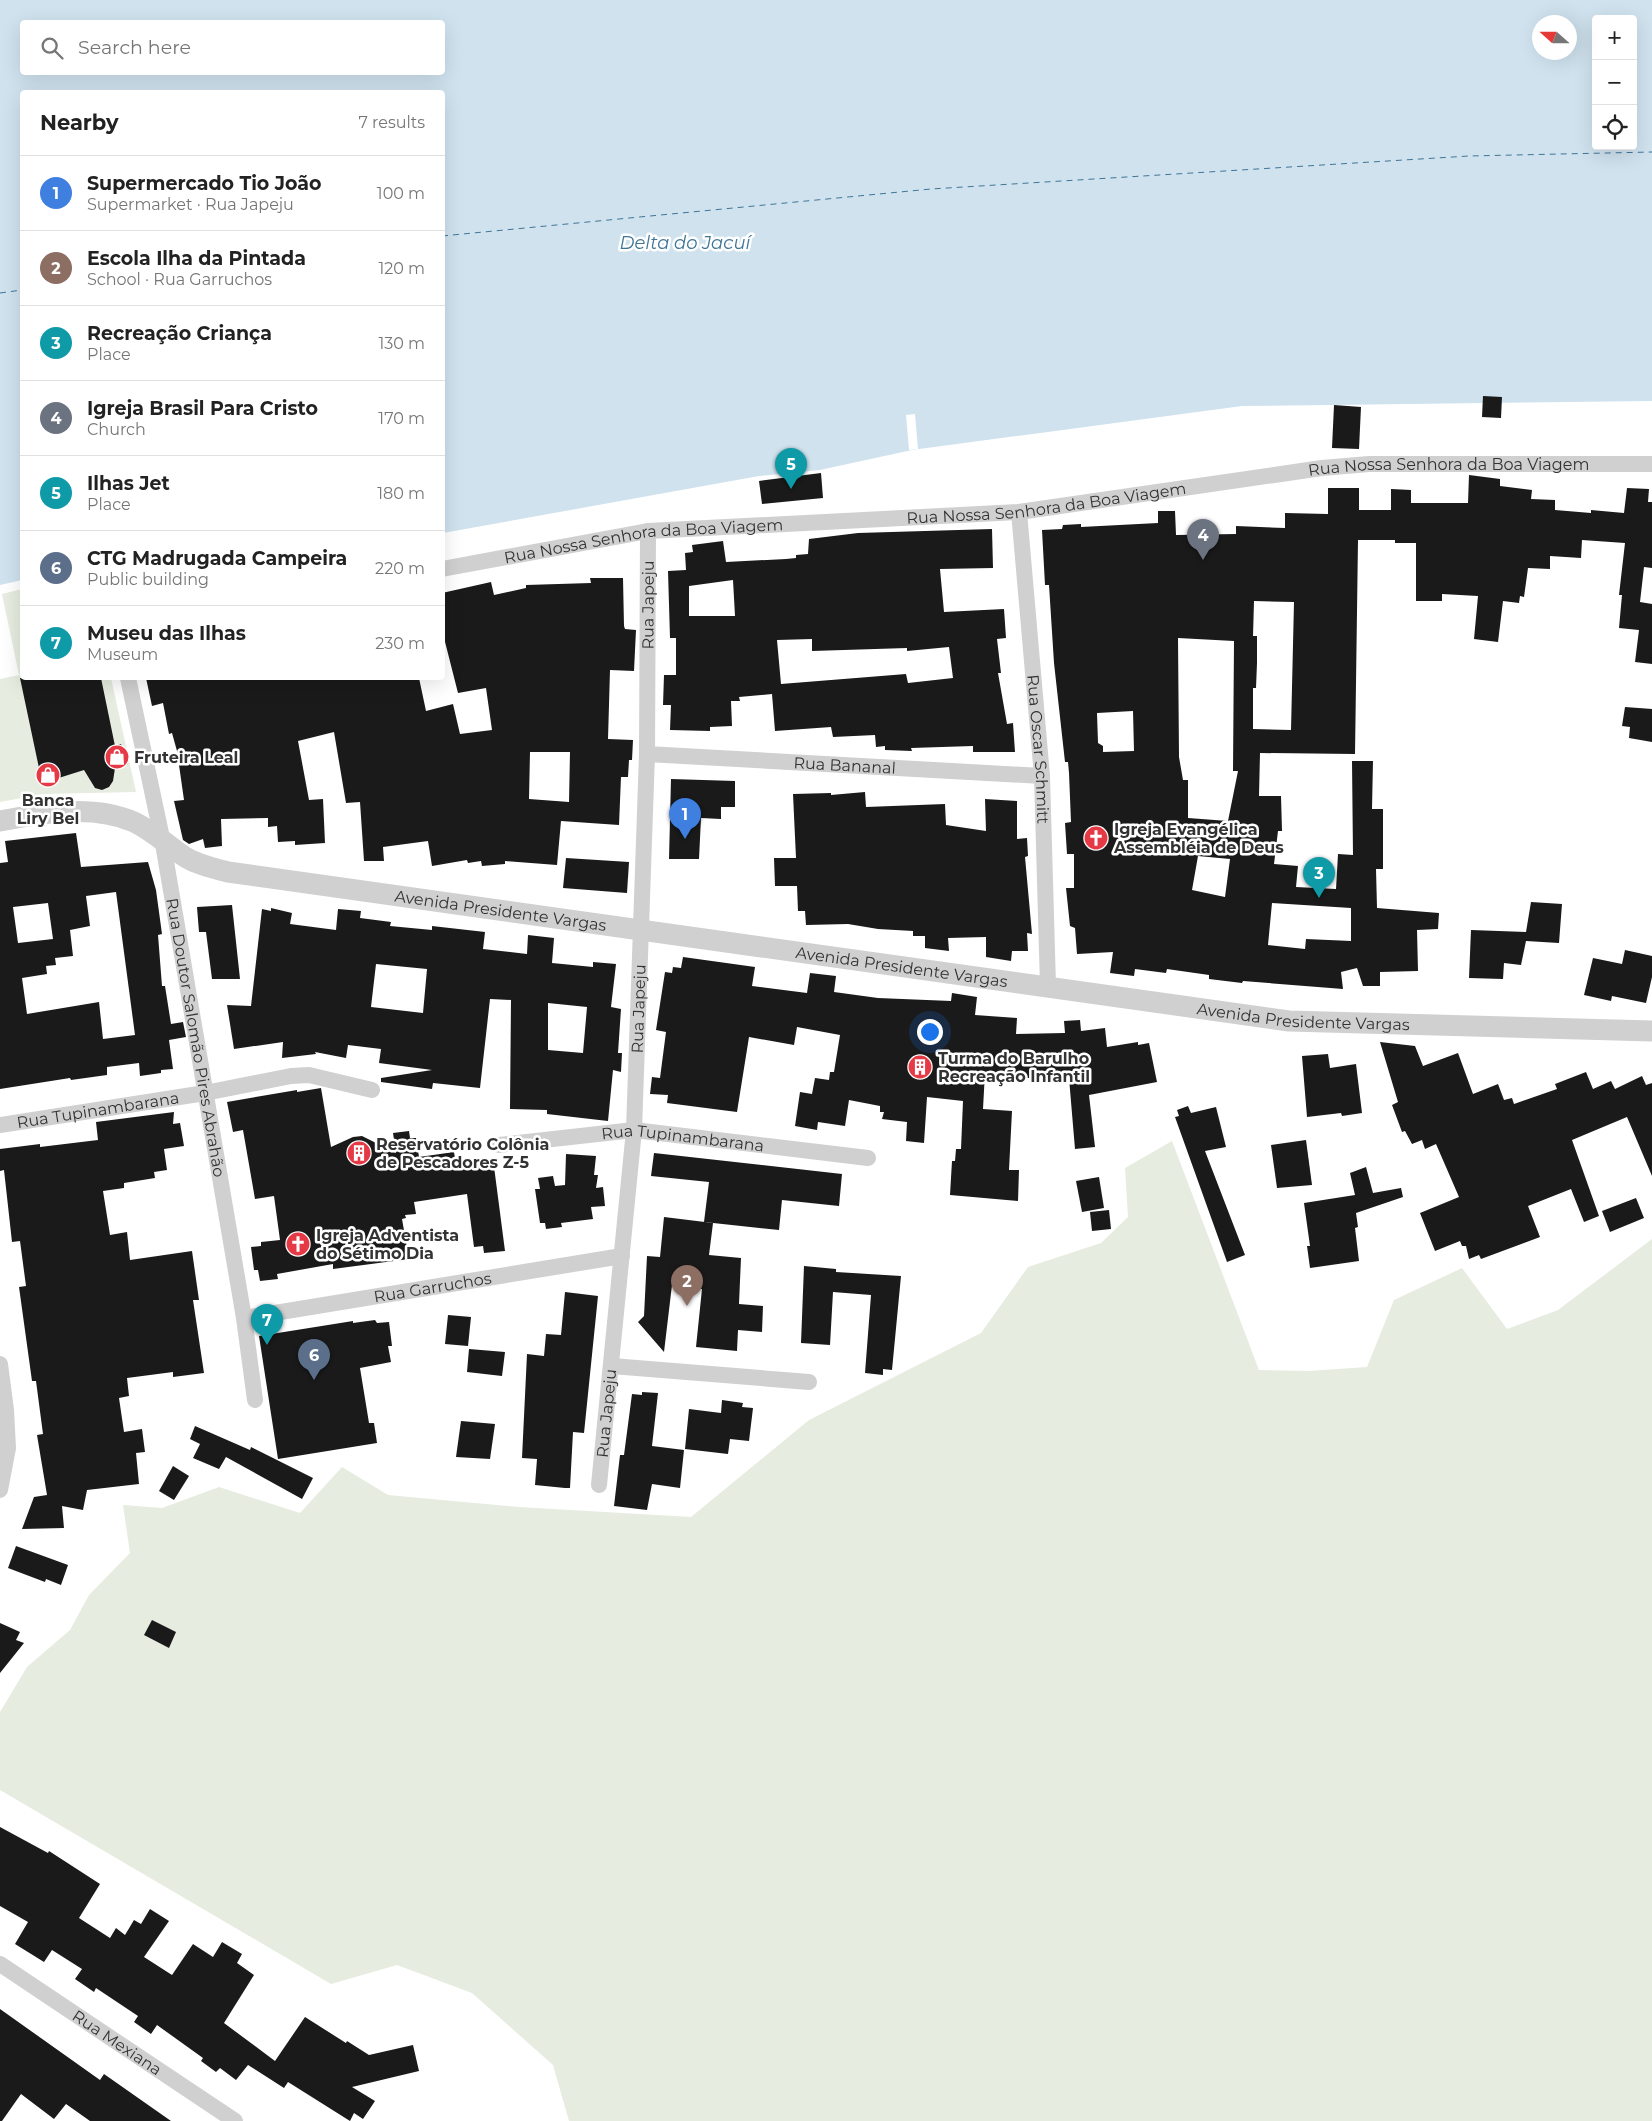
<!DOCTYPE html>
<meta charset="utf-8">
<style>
:root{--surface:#fff;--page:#f2f2f2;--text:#222;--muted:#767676;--line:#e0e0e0;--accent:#e63946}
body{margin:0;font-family:Montserrat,sans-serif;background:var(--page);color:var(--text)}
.controls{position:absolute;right:15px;top:15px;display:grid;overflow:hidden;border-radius:5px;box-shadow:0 5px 20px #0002}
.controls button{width:45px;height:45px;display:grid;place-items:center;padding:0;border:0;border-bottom:1px solid var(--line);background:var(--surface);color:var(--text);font:25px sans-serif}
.compass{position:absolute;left:1532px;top:15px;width:45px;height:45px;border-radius:50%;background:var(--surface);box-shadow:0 5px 20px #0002;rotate:291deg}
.you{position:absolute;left:929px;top:1031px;width:18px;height:18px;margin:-12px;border:4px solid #fff;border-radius:50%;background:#1a73e8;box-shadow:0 0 0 8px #1a73e833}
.badge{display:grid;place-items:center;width:32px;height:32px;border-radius:50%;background:var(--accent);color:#fff;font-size:16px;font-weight:700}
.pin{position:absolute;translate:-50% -41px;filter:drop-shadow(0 1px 2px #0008)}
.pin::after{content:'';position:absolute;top:26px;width:18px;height:15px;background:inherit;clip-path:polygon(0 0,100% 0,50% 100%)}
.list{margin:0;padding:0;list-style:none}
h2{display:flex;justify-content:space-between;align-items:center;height:65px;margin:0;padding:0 20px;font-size:21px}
h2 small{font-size:16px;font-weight:400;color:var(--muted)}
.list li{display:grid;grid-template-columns:32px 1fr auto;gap:15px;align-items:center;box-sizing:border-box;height:75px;padding:0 20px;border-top:1px solid var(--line)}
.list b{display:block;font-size:19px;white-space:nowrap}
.list p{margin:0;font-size:16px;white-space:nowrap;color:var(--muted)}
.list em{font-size:16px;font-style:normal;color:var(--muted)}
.icon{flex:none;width:28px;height:28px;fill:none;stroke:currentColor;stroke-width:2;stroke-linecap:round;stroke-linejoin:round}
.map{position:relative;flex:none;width:1652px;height:2121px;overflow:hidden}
.search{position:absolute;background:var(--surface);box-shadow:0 5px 20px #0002;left:20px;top:20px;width:425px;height:55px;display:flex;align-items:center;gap:12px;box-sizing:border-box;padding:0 18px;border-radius:5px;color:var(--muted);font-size:19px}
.panel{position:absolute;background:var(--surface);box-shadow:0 5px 20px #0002;left:20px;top:90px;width:425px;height:590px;border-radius:5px}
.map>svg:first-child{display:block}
.green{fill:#e6ecdf}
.water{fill:#cfe2ee;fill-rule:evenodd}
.pier{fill:#fff}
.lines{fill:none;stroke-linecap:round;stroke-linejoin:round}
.ferry{stroke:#3f7597;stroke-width:1;stroke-dasharray:6 5;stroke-linecap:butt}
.building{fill:#1a1a1a;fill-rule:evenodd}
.minor{stroke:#d0d0d0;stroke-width:16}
.tertiary{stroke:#d0d0d0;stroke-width:21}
.labels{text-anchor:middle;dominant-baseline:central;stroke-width:5;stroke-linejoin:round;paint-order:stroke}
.street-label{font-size:16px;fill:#333;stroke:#fff}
.poi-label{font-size:16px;font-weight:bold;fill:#333;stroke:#fff;text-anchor:start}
.water-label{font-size:18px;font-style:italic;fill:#3f7597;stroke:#fff}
</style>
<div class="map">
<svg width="1652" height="2121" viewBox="0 0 1652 2121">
<rect width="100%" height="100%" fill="#fff"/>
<g class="green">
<polygon points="22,589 22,678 111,678 136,792 43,794 0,802 0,679 19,675 2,594"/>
<polygon points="1172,1141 1259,1370 1308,1371 1367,1367 1394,1300 1462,1268 1507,1329 1558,1310 1652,1239 1652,2121 569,2121 553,2065 472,1993 397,1965 331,1984 0,1790 0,1712 27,1667 70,1630 89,1595 130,1553 123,1505 162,1508 219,1487 300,1513 342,1467 388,1495 519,1507 691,1517 809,1420 981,1333 1028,1267 1101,1243 1128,1217 1125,1168"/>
</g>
<path class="water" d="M0,0H1652V401L1242,406L912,450L820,470L759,476L443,533L442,92H22V580L0,585ZM1596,19H1633V146H1596ZM22,22H442V72H22ZM1540,22H1570V52H1540Z"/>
<polygon class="pier" points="915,414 918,449 909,450 906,415"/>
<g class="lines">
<g class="ferry">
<polyline points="442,236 931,189 1469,156 1652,152"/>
<polyline points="0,293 22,290"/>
</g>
</g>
<g class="building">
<polygon points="1483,396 1502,397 1501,418 1482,417"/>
<polygon points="1334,405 1361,407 1359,449 1332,448"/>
<polygon points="821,473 823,498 762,504 759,481"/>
<path d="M1469,475L1500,479V486L1532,490L1531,499L1555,500V510L1591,513V510L1624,513L1627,488L1649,489L1648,502H1652V568L1644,567L1640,602L1652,604V664L1635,662L1639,630L1619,628L1622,595H1619L1625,543L1582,540L1581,558L1550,556V569L1528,568L1524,597L1520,596L1519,603L1503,601L1498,642L1474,639L1478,596L1442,594V601H1416V543H1395V540H1358L1355,754L1260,753L1259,796H1281L1282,831H1278L1274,864L1298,866L1296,887L1336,889L1338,854L1353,855L1352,761H1373L1372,809H1383V869H1376L1377,908L1439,913L1438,929L1417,930L1418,971L1380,972V986H1363L1357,968L1341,972L1343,989L1243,981L1242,983L1209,979V975L1167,969L1166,973L1135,969L1134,976L1110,973L1113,952L1077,954L1075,928L1070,926L1066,888H1074V854H1067L1065,823L1071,822L1069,773L1068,762H1065L1054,663L1049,585H1045L1042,530L1062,529L1063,525L1081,524V527L1158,523V511H1175L1176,535L1236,534V526L1285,528V513L1328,514V488H1359V510H1391V489L1411,490V503H1468ZM1254,601L1294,602L1291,730L1253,729V688H1256L1257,663V636H1253ZM1178,638L1234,641L1233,771H1238L1228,821L1188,818V780H1183L1179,757ZM1133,711L1134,751L1103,752V746L1098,743L1097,713ZM1198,856L1230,859L1225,897L1192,890ZM1272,903L1351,908V941L1306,939L1305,949L1268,945Z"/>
<path d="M992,529L993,568L940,569L944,612L1004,609L1006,638L997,639L1001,673H998L1007,724L1013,723L1015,752H973V746L911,748L912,751L885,750V746L876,747L875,735L833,737L831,727L775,731L772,694L739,697L740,701H731L732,726L710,727V731L670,730L671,705H663L664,675H676V638H670L668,571L686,570L685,553L693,552L692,545L723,541L726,562L786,559L796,558V555L808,554L809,539L858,533ZM733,580L735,616H689V586ZM812,639V651L907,648V651L949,647L953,678L908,683L906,674L781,684L777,640Z"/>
<path d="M590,578H623L624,626L625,629L636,630L634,671L610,670L608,739L633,740L632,760H629L628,777H621L619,825L561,821L557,865L505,861V864L482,866L481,861L468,863L467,860L432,866L428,841L383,847L384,861H364L360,802L346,803L334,732L298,741L309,800L323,799L325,843L295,845V841L278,842L277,826L268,827V818L221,819L222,846L205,848L203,839L189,844L183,840L174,801L184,800L177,751L172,733L169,734L163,703L152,706L146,678H419L426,711L453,704L460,734L492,730L486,688L458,693L442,630V593L491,582L494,595L526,588V585L591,583ZM530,752H570L569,802L529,799Z"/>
<polygon points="20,678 101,678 115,746 121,744 128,764 115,768 113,781 109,787 102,790 95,788 84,770 46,782 43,767 39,768"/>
<polygon points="1625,707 1652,709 1652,742 1629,738 1630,727 1622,726"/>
<polygon points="671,779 735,781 735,807 721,807 721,819 701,818 699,859 669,859"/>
<polygon points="865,792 866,807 945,804 946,825 986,831 985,799 1017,801 1017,839 1027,838 1028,856 1025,857 1032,934 1027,933 1028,951 1012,951 1011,961 986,957 986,937 948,938 949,951 925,948 925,936 913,936 913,931 878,929 848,924 806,925 805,911 798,911 797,886 775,886 774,858 796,858 793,794 831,793 831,795"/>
<path d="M76,833L81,867L148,862L156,890L162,934L158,935L162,986H165L171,1024L183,1022L186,1037L169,1040L173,1069L161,1070V1073L140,1076L139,1063L107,1067V1075L71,1080L70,1078L0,1089V863L8,862L5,841ZM116,892L135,1035L103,1039L99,1002L27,1014L22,978L47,974L46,966L56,965L55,958L73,956L70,930L90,926L86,896ZM48,903L53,939L18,943L13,907Z"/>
<polygon points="566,858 629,862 627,893 563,888"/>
<polygon points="1531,902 1562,904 1559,943 1526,941 1521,965 1504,963 1503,979 1469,978 1471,930 1526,932"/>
<polygon points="232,905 240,979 212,979 206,932 199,932 197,907"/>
<path d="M271,908L292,913L290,924L336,930L338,909L361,911L360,918L391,922L390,926L432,930V926L485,932L483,949L527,954L528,935L554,938L552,963L593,967V962L616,964L611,1007L621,1009L618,1053H622L621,1072L613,1070L608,1121L547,1114V1110L510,1109L511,1000L490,999L480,1088L433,1083L432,1089L381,1082V1078L432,1070L379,1063L381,1049L348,1045L346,1058L315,1052L316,1054L282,1058L283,1042L234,1049L227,1005L251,1006L262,909L271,911ZM376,964L427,969L423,1013L371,1007ZM548,1003L587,1007L583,1053L548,1050Z"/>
<polygon points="1625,950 1652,956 1652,977 1646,1003 1612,996 1611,1001 1584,995 1593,958 1622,964"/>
<polygon points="683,957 755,967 752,986 807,993 810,973 836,976 834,992 878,998 951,1001 952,993 977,997 975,1015 1017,1018 1016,1034 1065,1033 1064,1021 1080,1020 1081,1031 1105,1028 1107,1047 1138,1042 1138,1045 1149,1043 1157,1082 1089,1095 1095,1147 1075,1149 1069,1078 1028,1078 985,1072 983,1109 1012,1111 1009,1170 1019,1170 1018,1201 950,1195 952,1161 955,1161 956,1149 961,1149 963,1101 927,1097 924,1143 906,1141 907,1122 882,1119 884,1112 880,1112 880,1106 849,1100 845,1126 818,1122 817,1130 795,1126 800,1092 812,1094 815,1078 829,1080 830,1072 834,1072 840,1035 797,1027 794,1045 749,1037 737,1112 667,1103 668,1095 650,1094 652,1077 660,1078 666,1032 656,1030 665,972 672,973 673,967 681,968"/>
<polygon points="1380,1042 1415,1046 1423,1066 1458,1053 1473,1094 1498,1084 1504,1100 1512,1098 1514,1104 1557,1089 1555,1084 1586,1072 1593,1089 1611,1081 1615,1089 1642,1076 1646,1085 1652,1083 1652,1176 1627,1117 1572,1140 1599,1216 1584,1222 1571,1189 1528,1206 1540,1237 1481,1259 1479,1255 1469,1259 1466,1246 1462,1246 1460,1241 1435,1251 1420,1213 1459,1197 1436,1144 1425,1149 1422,1140 1412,1144 1405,1131 1402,1132 1392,1105 1398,1102"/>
<polygon points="1328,1054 1330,1068 1356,1064 1362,1113 1342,1116 1341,1113 1307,1117 1302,1056"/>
<polygon points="321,1088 331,1147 353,1137 362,1136 396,1153 393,1133 409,1131 410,1138 416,1138 419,1157 454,1152 456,1164 493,1159 505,1251 484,1253 483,1246 474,1247 467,1194 414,1202 416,1214 405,1215 406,1218 402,1219 409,1259 333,1269 333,1264 277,1274 278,1279 260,1281 258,1270 254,1270 251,1247 261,1246 261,1242 280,1240 274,1196 255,1199 243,1130 233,1132 227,1102 297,1090 297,1092"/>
<polygon points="1188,1106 1191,1113 1216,1107 1226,1147 1205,1151 1245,1255 1227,1262 1175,1117 1179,1116 1177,1110"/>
<polygon points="174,1112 173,1124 180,1123 184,1146 164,1149 167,1170 154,1172 155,1178 124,1183 124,1188 103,1191 110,1235 127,1232 130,1260 192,1251 199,1300 193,1300 204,1373 173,1377 173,1372 127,1378 129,1396 119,1398 124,1432 142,1429 145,1452 136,1453 139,1484 87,1490 83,1510 62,1506 64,1528 22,1529 34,1497 47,1495 37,1435 43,1434 36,1381 32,1381 19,1287 26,1286 20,1241 12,1242 4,1170 0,1171 0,1149 40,1144 40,1147 98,1140 96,1122"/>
<polygon points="1306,1140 1312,1185 1277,1188 1271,1145"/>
<polygon points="654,1153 842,1174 839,1206 782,1200 779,1230 704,1222 709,1182 651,1176"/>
<polygon points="566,1154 596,1156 594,1175 598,1175 596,1188 603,1187 605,1206 591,1207 593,1219 561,1223 562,1227 546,1229 545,1223 540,1223 535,1189 540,1189 538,1178 553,1176 555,1186 565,1185"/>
<polygon points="1366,1167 1373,1193 1401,1188 1403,1197 1356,1213 1358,1227 1355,1228 1359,1261 1310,1268 1307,1246 1310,1246 1304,1203 1355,1195 1350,1173"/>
<polygon points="1099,1177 1104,1208 1082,1212 1076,1181"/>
<polygon points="1636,1198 1644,1218 1610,1232 1602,1211"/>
<polygon points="1109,1210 1111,1229 1092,1231 1090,1212"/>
<polygon points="664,1217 713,1223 709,1255 741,1258 739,1304 763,1306 762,1332 738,1330 737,1351 696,1347 702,1289 672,1285 664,1352 638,1322 644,1316 647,1256 660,1257"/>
<polygon points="804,1266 836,1269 836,1272 901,1276 892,1370 883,1369 883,1375 865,1373 871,1295 833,1292 830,1345 801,1343"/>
<polygon points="565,1292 598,1296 584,1433 573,1432 570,1488 565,1488 535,1485 537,1459 522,1458 527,1354 544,1356 546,1334 561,1335"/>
<polygon points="448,1315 471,1317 468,1346 445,1344"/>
<polygon points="375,1320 377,1323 389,1322 392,1346 388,1346 391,1362 360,1368 369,1423 374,1423 377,1443 278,1459 259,1336 353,1321 353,1323"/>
<polygon points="469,1349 505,1352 502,1376 467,1372"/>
<polygon points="642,1392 658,1393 652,1446 684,1450 680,1488 652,1484 647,1510 614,1506 620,1455 624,1455 632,1394 642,1395"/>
<polygon points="722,1400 743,1403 742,1407 753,1408 749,1441 730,1439 728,1454 685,1449 689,1409 721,1413"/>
<polygon points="461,1421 495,1424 490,1459 456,1457"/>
<polygon points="195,1426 250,1450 251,1447 313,1478 302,1499 226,1457 219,1469 193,1458 200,1444 190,1439"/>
<polygon points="173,1466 189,1476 174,1500 159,1491"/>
<polygon points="16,1546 68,1565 61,1585 46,1579 45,1582 8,1568"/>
<polygon points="152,1620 176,1632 169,1648 144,1635"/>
<polygon points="0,1623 20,1632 16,1640 24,1643 0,1673"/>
<polygon points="0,1827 48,1853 49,1851 100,1884 79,1918 110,1938 116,1928 125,1935 134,1920 141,1924 150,1909 169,1921 144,1957 172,1975 193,1944 213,1957 222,1942 242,1954 237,1963 254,1975 224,2023 275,2061 305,2017 346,2043 347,2041 369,2055 413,2045 419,2071 352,2087 375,2101 363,2119 354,2113 350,2121 288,2082 284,2088 248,2065 236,2080 220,2068 216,2072 201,2061 203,2058 157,2025 151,2034 134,2022 138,2016 96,1988 94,1992 75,1979 82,1969 52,1950 44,1962 15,1944 28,1922 0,1906"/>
<polygon points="0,2009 100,2080 104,2074 171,2121 90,2121 66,2104 54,2119 21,2094 2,2121 0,2121"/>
</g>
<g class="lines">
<g class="minor">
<path id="s1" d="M1019,512L1042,776L1048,986"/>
<path id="s2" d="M442,569L648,531L1019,512L1322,468L1369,464H1652"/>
<path id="s3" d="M128,678L162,838L244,1318L255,1400"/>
<path id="s4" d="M647,754L1042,776"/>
<path id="s5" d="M0,1125L205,1093L291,1076L309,1075L372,1090"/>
<path id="s6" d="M499,1145L634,1130L868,1158"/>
<path id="s7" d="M244,1318L622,1256"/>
<polyline points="0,1364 6,1410 8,1448 0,1490"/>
<polyline points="612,1366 809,1382"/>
<path id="s8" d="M599,1485L634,1130L647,754L648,531"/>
<path id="s9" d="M0,1964L235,2121"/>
</g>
<path class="tertiary" id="s10" d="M0,821C42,813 93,804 134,822C153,831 167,845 185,857C198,865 213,868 228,872L1289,1021L1652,1031"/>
</g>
<defs>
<symbol id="shop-disc" viewBox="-11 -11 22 22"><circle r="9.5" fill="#e63946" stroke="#fff"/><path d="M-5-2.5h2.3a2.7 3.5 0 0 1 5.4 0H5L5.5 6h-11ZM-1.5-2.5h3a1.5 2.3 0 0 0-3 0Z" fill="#fff"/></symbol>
<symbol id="church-disc" viewBox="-11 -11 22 22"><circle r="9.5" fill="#e63946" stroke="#fff"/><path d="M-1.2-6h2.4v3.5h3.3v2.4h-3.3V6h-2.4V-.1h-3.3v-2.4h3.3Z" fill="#fff"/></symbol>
<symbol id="building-disc" viewBox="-11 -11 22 22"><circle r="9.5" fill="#e63946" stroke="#fff"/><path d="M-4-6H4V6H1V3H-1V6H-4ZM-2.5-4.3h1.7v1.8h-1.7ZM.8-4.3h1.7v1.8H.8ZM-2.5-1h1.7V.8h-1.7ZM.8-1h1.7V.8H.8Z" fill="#fff"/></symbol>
</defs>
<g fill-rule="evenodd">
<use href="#shop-disc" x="103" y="743" width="28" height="28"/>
<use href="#shop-disc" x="34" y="761" width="28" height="28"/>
<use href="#church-disc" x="1082" y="824" width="28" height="28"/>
<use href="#building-disc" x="906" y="1053" width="28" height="28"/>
<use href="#building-disc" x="345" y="1139" width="28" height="28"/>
<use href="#church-disc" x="284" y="1230" width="28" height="28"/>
</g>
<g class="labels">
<g class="street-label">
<text stroke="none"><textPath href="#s2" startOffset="1014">Rua Nossa Senhora da Boa Viagem</textPath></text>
<text stroke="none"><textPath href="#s2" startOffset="609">Rua Nossa Senhora da Boa Viagem</textPath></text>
<text stroke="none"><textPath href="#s2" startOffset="204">Rua Nossa Senhora da Boa Viagem</textPath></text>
<text stroke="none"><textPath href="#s8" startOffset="882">Rua Japeju</textPath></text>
<text stroke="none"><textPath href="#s1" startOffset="238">Rua Oscar Schmitt</textPath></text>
<text stroke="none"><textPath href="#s4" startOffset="198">Rua Bananal</textPath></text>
<text stroke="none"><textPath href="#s10" startOffset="519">Avenida Presidente Vargas</textPath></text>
<text stroke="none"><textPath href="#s10" startOffset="924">Avenida Presidente Vargas</textPath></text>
<text stroke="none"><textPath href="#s8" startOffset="478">Rua Japeju</textPath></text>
<text stroke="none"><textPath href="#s10" startOffset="1329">Avenida Presidente Vargas</textPath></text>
<text stroke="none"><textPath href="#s3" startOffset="366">Rua Doutor Salomão Pires Abrahão</textPath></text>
<text stroke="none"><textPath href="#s5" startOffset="99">Rua Tupinambarana</textPath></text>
<text stroke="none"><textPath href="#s6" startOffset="185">Rua Tupinambarana</textPath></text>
<text stroke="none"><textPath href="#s7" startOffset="191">Rua Garruchos</textPath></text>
<text stroke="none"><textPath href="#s8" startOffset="72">Rua Japeju</textPath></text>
<text stroke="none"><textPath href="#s9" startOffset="141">Rua Mexiana</textPath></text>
</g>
<g class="poi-label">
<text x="134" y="757">Fruteira Leal</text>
<text x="48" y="800" text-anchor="middle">Banca<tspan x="48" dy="18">Liry Bel</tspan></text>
<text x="1114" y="829">Igreja Evangélica<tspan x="1114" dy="18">Assembléia de Deus</tspan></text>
<text x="938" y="1058">Turma do Barulho<tspan x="938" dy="18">Recreação Infantil</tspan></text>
<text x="376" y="1144">Reservatório Colônia<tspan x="376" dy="18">de Pescadores Z-5</tspan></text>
<text x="316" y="1235">Igreja Adventista<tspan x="316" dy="18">do Sétimo Dia</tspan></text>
</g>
<g class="water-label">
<text x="685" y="243">Delta do Jacuí</text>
</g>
</g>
</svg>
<div class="controls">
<button>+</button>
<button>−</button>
<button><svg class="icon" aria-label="locate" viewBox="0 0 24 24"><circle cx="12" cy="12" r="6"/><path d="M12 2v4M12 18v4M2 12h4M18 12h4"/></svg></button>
</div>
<svg class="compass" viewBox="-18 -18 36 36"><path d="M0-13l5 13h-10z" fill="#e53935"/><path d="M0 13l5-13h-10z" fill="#767676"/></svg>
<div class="you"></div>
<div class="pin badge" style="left:685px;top:839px;background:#3f7fe0">1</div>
<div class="pin badge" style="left:687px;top:1306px;background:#8d6e63">2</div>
<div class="pin badge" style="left:1319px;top:898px;background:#0f9aa8">3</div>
<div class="pin badge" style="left:1203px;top:560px;background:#6b7280">4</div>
<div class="pin badge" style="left:791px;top:489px;background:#0f9aa8">5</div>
<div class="pin badge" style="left:314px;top:1380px;background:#5c6f8a">6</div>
<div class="pin badge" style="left:267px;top:1345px;background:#0f9aa8">7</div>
<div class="search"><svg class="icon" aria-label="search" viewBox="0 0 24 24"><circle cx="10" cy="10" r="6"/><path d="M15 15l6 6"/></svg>Search here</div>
<section class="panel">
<h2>Nearby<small>7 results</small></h2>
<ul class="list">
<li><span class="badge" style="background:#3f7fe0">1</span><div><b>Supermercado Tio João</b><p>Supermarket · Rua Japeju</p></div><em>100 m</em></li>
<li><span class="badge" style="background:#8d6e63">2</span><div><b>Escola Ilha da Pintada</b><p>School · Rua Garruchos</p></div><em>120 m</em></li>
<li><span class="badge" style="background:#0f9aa8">3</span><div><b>Recreação Criança</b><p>Place</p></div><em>130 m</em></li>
<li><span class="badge" style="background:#6b7280">4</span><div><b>Igreja Brasil Para Cristo</b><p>Church</p></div><em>170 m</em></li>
<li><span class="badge" style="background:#0f9aa8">5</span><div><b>Ilhas Jet</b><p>Place</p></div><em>180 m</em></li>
<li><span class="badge" style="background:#5c6f8a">6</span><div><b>CTG Madrugada Campeira</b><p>Public building</p></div><em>220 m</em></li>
<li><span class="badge" style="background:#0f9aa8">7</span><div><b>Museu das Ilhas</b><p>Museum</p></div><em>230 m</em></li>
</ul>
</section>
</div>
